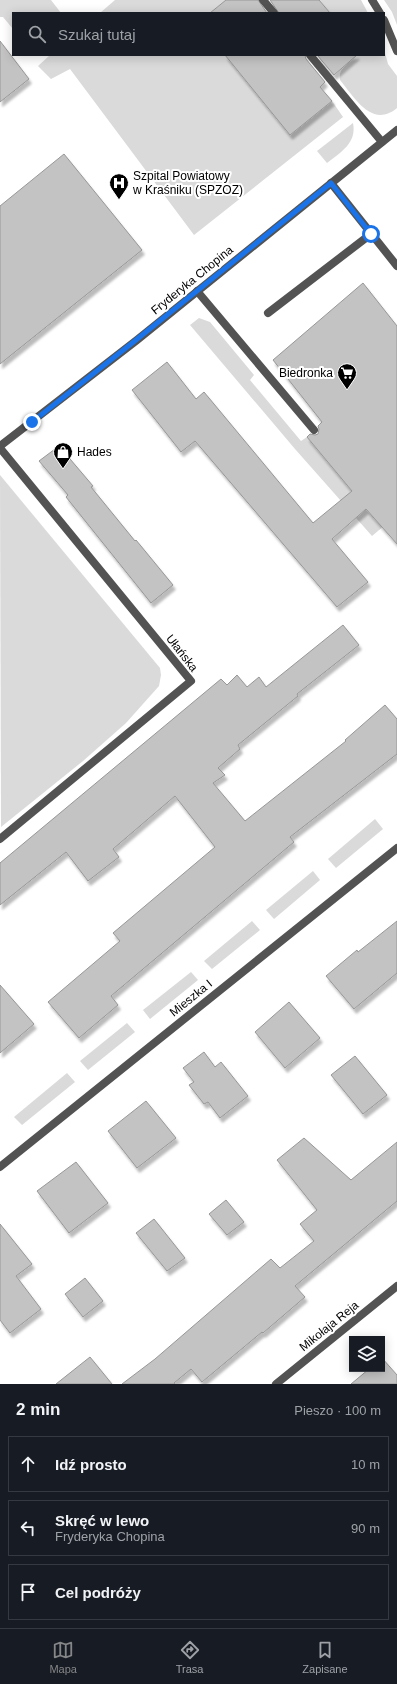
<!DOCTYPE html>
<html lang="pl">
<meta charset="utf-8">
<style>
:root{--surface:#171b24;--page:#20242c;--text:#f1f3f6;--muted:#9ea1a6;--line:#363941;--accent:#858687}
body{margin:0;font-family:Arial,sans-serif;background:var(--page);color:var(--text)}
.controls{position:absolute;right:12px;bottom:12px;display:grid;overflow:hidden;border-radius:0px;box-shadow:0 2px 10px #0003}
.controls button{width:36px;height:36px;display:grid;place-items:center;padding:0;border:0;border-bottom:1px solid var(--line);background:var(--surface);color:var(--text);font:20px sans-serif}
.stop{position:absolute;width:12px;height:12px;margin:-9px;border:3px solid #1a73e8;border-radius:50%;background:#fff}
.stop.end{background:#1a73e8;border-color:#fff;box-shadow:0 1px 4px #0008}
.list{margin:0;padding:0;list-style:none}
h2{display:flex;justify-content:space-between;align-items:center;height:52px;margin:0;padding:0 16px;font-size:17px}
h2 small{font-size:13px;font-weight:400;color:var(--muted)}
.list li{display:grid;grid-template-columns:26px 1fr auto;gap:12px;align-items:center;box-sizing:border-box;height:56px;margin:0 8px 8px;padding:0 8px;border:1px solid var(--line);border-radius:0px}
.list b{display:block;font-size:15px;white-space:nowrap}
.list p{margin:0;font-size:13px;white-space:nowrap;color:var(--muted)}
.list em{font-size:13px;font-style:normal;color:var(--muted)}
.icon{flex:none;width:22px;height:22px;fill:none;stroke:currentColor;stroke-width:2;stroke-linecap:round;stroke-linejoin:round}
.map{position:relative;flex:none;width:397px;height:1384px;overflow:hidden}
.search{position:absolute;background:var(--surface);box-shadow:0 2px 10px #0003;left:12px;right:12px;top:12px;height:44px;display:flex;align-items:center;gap:10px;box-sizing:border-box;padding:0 14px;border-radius:0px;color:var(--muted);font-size:15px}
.sheet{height:244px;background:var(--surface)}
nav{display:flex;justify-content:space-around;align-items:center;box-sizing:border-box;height:56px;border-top:1px solid var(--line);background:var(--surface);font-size:11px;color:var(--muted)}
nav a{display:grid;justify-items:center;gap:2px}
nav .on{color:var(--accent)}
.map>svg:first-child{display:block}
.green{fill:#dadada}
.building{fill:#c3c3c3;stroke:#979797;filter:url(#shadow)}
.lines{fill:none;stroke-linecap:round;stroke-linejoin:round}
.service{stroke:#535353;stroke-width:8}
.minor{stroke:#535353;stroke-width:8}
.route{stroke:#1a73e8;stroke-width:5}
.labels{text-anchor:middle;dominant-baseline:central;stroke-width:4;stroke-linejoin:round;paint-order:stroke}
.poi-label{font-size:12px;fill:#000;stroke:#fff;text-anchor:start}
.street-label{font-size:12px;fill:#000;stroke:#fff}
</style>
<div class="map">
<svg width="397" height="1384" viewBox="0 0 397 1384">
<defs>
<filter id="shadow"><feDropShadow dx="2.5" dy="4.5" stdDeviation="1" flood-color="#0004"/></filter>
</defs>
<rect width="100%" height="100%" fill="#fff"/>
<g class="green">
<polygon points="0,0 51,0 61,13 13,13 13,29 3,17 0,17"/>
<polygon points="115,0 226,0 210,13 100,13"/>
<polygon points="319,0 361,0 368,13 330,13"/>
<polygon points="384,0 397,0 397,25 392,12"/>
<path d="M384,49L388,64L397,76V108C372,129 354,97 340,80C338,68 349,62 357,55H384Z"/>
<polygon points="50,55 225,55 290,135 332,101 343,117 194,235 70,69 51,79 38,66"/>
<path d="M353,123C357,143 341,152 327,163L317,151Z"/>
<polygon points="199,318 210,322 254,375 250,380 301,441 307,437 377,521 397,515 372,536 295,449 190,325"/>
<polygon points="0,475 160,668 161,675 159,686 126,723 83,761 1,827"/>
<polygon points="375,819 383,829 336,868 328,859"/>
<polygon points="313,871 320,880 274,919 266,910"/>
<polygon points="252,921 260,930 212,969 204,961"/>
<polygon points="191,972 198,980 150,1019 143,1010"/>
<polygon points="127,1023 135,1032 88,1070 80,1061"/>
<polygon points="67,1073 75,1082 22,1125 14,1117"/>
</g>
<g class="building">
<polygon points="226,0 258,0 267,13 210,13"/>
<polygon points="270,0 319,0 330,13 279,13"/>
<polygon points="0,41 29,79 0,102"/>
<polygon points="225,55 305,55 306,59 325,82 320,87 332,101 290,135"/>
<polygon points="317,55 357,55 334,75"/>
<polygon points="64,154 142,250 0,364 0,206"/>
<polygon points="363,283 397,326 397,544 366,509 332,539 368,582 337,607 195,441 181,452 132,390 167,362 196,399 204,392 313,523 352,491 307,437 310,434 315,435 318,434 319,429 318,426 322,422 273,360"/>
<polygon points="59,446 93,486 91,487 135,541 136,540 173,585 151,603 66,497 68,495 39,461"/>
<polygon points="343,625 359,645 297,694 298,696 238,745 240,749 218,768 225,775 213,783 245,821 346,741 345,740 385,705 397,719 397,754 290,837 294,842 111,996 118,1005 79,1038 48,1002 120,941 113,933 215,847 175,796 113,849 119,857 88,881 66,852 0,905 0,863 221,679 227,685 237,675 247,687 259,677 266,687"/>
<polygon points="397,921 397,973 354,1009 326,976 357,950 358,952"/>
<polygon points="0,985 34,1024 0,1053"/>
<polygon points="289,1002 320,1038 285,1068 255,1032"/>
<polygon points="204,1052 215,1067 221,1062 248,1096 220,1118 208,1102 204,1104 189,1085 194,1082 183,1068"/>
<polygon points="355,1056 387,1095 363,1114 331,1075"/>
<polygon points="146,1101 176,1138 137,1168 108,1131"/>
<polygon points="304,1138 351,1180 397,1142 397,1201 295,1286 305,1297 263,1333 262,1332 202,1382 191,1369 174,1383 175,1384 122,1384 155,1359 271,1259 280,1268 314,1241 300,1224 317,1210 277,1160"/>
<polygon points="76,1162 108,1203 69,1233 37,1191"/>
<polygon points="226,1200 244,1222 227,1235 209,1214"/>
<polygon points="154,1219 185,1258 167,1271 136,1233"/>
<polygon points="0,1224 32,1264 16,1276 41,1309 10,1333 0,1320"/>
<polygon points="85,1278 103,1301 83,1317 65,1294"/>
<polygon points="90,1357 112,1384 56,1384"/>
<polygon points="382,1358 397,1375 397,1384 351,1384 369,1369 382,1369"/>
</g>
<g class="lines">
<g class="service">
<polyline points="263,0 274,13"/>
<polyline points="372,0 380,13"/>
<polyline points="384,20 397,51"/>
<polyline points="310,55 382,142"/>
<polyline points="331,183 397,266"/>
<polyline points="197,291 314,430"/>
<polyline points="268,313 371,234"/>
</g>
<g class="minor">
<polyline points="0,446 137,340 397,130"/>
<polyline points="0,448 191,681 0,839"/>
<polyline points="0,1167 397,848"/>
<polyline points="276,1384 397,1286"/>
</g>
</g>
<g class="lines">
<polyline class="route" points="32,422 136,340 331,183 371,234"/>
</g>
<defs>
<symbol id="hospital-pin" viewBox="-11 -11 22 30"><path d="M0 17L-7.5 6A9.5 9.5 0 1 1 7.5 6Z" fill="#000" stroke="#fff"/><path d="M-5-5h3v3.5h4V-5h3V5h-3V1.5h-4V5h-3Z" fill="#fff"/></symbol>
<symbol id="supermarket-pin" viewBox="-11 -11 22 30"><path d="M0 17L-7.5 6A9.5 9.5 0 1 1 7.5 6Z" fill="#000" stroke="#fff"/><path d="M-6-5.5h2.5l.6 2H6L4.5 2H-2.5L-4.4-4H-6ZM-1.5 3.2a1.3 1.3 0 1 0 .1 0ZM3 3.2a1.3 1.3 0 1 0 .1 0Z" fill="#fff"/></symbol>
<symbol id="shop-pin" viewBox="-11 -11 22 30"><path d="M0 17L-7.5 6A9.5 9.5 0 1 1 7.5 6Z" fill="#000" stroke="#fff"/><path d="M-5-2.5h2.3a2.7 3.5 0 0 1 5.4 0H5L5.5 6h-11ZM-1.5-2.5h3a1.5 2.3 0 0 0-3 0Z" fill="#fff"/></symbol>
</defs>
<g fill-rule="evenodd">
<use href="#hospital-pin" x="108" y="172" width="22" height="30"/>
<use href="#supermarket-pin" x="336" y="362" width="22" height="30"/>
<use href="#shop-pin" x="52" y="441" width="22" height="30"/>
</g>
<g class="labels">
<g class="poi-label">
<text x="133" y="176">Szpital Powiatowy<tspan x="133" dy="14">w Kraśniku (SPZOZ)</tspan></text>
<text x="333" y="373" text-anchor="end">Biedronka</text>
<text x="77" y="452">Hades</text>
</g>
<g class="street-label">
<text transform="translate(192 280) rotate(-39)">Fryderyka Chopina</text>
<text transform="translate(182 653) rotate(52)">Ułańska</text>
<text transform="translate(191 998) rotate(-39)">Mieszka I</text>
<text transform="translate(329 1326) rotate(-39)">Mikołaja Reja</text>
</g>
</g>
</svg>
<div class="controls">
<button><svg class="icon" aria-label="layers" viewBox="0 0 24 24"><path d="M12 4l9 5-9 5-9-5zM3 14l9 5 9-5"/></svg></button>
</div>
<div class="stop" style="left:371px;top:234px"></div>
<div class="stop end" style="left:32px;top:422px"></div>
<div class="search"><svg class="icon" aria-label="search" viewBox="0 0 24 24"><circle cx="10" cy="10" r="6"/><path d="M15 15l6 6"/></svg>Szukaj tutaj</div>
</div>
<section class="sheet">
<h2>2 min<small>Pieszo · 100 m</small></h2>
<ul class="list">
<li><svg class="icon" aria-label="ahead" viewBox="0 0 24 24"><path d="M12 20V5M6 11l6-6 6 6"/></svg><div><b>Idź prosto</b></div><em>10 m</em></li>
<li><svg class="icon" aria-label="left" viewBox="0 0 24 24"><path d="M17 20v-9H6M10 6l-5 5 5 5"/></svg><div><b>Skręć w lewo</b><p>Fryderyka Chopina</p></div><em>90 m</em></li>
<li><svg class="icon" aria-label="arrive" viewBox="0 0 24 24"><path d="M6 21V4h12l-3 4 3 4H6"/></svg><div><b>Cel podróży</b></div></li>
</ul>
</section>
<nav>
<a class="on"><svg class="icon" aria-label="map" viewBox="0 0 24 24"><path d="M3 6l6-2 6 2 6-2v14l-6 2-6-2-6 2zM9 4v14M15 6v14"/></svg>Mapa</a>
<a><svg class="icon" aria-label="directions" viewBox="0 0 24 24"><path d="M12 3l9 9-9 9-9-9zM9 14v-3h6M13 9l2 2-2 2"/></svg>Trasa</a>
<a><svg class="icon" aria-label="saved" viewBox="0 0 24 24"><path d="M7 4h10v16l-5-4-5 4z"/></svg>Zapisane</a>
</nav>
